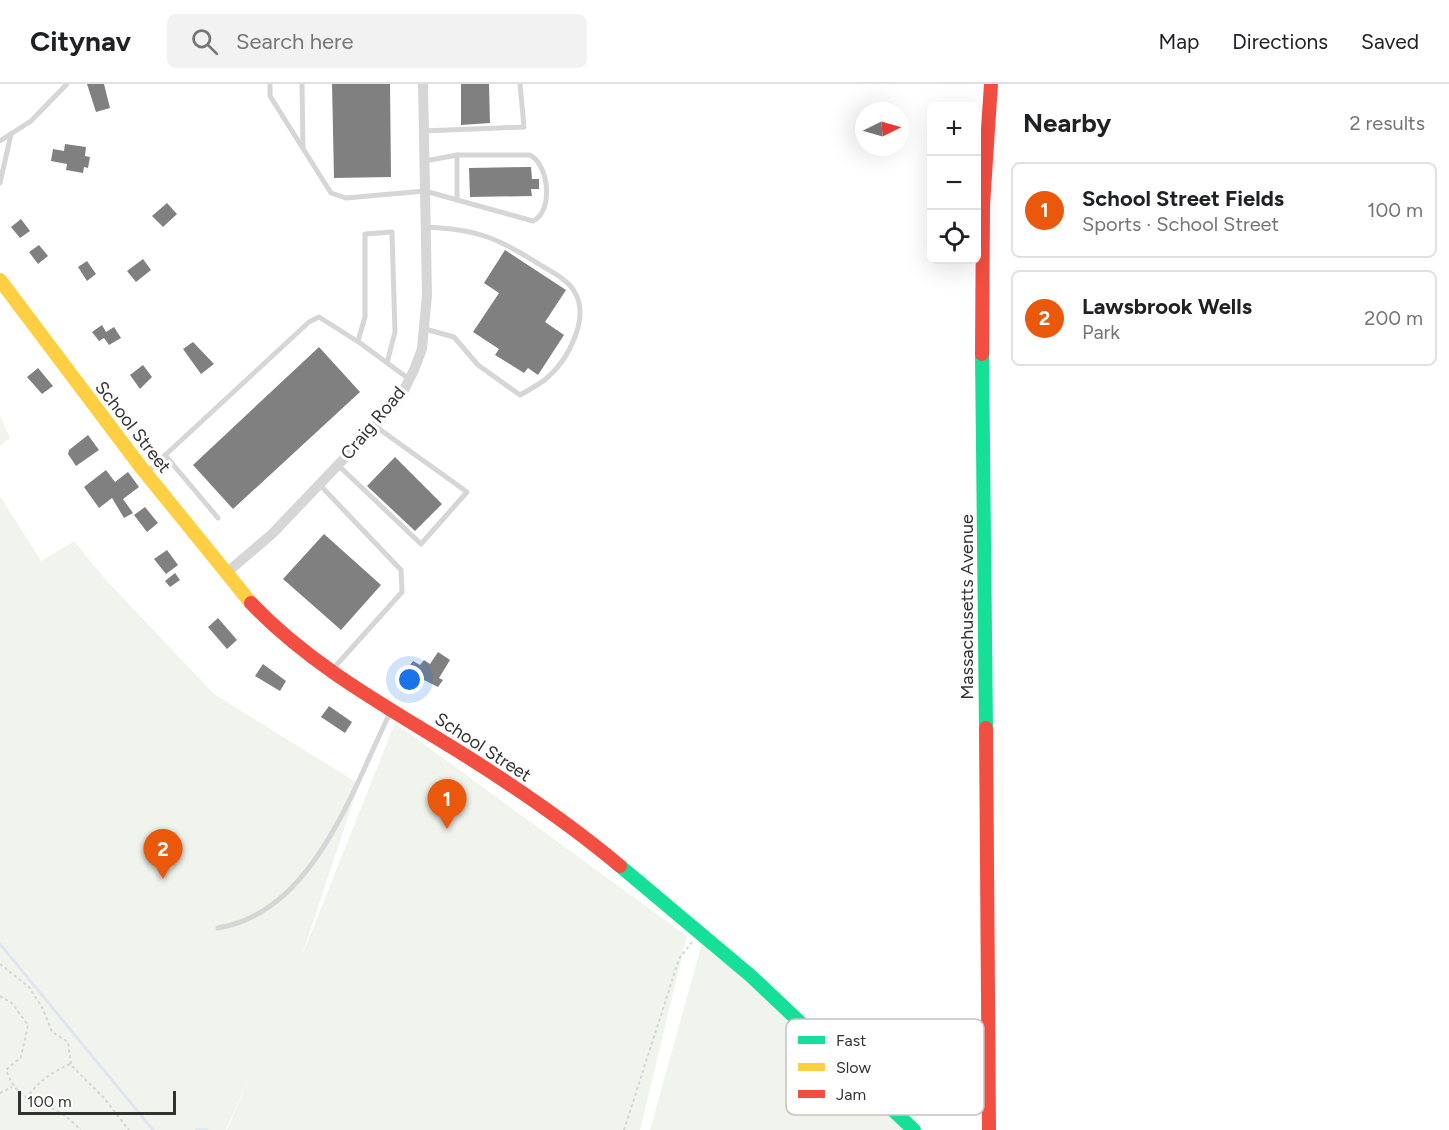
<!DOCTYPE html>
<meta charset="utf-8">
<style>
:root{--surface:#fff;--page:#f2f2f2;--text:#202124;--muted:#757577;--line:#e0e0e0;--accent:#ea580c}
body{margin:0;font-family:Figtree,sans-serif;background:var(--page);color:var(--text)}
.controls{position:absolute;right:18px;top:18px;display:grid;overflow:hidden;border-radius:9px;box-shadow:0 6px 24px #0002}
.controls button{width:54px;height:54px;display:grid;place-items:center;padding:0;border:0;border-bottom:2px solid var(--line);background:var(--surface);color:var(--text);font:30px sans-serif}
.compass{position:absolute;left:855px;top:18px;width:54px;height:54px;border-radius:50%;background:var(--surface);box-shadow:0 6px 24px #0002;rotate:85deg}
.scale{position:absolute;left:18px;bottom:15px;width:158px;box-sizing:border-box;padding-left:6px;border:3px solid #323232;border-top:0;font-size:16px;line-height:21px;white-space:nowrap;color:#323232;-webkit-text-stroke:4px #fff;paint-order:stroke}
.you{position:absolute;left:410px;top:596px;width:21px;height:21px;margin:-15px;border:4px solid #fff;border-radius:50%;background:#1a73e8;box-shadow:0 0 0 9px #1a73e833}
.badge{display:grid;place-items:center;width:39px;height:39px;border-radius:50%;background:var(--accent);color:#fff;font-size:20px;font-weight:700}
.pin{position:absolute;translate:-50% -50px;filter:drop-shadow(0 2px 3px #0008)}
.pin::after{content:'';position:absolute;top:32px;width:21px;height:18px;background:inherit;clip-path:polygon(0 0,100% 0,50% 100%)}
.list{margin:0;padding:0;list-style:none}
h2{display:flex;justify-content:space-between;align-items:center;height:78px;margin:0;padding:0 24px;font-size:26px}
h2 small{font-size:20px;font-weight:400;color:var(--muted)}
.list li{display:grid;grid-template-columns:39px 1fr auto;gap:18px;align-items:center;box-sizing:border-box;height:96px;margin:0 12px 12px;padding:0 12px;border:2px solid var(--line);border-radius:9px}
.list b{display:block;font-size:22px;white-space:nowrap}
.list p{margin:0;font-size:20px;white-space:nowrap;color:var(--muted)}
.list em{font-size:20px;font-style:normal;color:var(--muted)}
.icon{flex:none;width:33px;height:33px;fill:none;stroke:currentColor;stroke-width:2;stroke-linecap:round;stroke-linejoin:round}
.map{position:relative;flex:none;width:999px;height:1046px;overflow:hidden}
header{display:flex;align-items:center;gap:36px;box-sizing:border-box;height:84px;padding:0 30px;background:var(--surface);border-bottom:2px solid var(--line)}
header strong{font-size:28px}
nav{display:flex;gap:33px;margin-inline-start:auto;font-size:21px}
.search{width:420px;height:54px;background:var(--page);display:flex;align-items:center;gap:15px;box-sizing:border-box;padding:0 21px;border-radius:9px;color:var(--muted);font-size:22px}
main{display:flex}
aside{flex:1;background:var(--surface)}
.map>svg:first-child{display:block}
.green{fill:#f0f4ed}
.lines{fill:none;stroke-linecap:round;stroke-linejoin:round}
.stream{stroke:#dde6f2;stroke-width:3}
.building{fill:#808080}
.path{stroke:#d5d5d5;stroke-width:2;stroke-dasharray:3 3;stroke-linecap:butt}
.lane{stroke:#d6d6d6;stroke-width:5}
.street{stroke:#d6d6d6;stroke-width:10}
.fast{stroke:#16e098;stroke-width:14}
.slow{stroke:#ffcf43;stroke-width:14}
.jam{stroke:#f24e42;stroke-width:14}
.labels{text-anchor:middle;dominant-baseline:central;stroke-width:6;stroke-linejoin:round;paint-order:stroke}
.street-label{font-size:18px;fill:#323232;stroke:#fff}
.key{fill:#fff;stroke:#c2c2c2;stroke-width:1.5}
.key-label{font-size:16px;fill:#323232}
</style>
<header>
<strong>Citynav</strong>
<div class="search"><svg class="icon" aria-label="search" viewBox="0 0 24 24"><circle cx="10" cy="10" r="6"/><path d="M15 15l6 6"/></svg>Search here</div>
<nav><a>Map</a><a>Directions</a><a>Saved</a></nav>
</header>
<main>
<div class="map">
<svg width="999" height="1046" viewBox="0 0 999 1046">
<rect width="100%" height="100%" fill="#fff"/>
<g class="green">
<polygon points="0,331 10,354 0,362"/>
<polygon points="0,412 41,477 74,457 106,496 214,610 359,700 301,874 395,639 687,852 640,1046 227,1046 252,987 226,1046 0,1046"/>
<polygon points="704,852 827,974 906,1046 650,1046"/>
</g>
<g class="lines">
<g class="stream">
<polyline points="0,860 153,1046"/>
<polyline points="197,1046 207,1046"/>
</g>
</g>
<g class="building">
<polygon points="87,0 104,0 110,24 96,28"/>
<polygon points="332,0 390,0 391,93 334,94"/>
<polygon points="461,0 489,0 490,39 461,41"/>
<polygon points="65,60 86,63 85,72 90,73 88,84 84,83 83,89 66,86 67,80 51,77 53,65 64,67"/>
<polygon points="531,83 532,95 539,95 539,105 531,105 532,112 470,113 469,84"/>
<polygon points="167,119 177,130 163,143 152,132"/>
<polygon points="21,135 30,147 20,154 11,143"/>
<polygon points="39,161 48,172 38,180 29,168"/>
<polygon points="505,166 566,206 545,238 564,251 538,291 528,284 524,289 495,271 499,265 473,248 499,209 484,199"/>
<polygon points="143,175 151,186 136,198 127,187"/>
<polygon points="87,177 96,190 87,197 78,183"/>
<polygon points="102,241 106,248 114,243 121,254 109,261 104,254 99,257 92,248"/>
<polygon points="193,258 214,280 201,290 183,265"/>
<polygon points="319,263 360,308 233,425 193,381"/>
<polygon points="143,281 152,293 140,305 130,291"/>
<polygon points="38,284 53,302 42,310 27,293"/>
<polygon points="88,351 99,366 76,382 68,370 69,366"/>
<polygon points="395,373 442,420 415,447 367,402"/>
<polygon points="106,386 115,398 128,388 139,403 123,415 133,429 124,434 112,414 99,424 84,403"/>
<polygon points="145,423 158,439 147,448 134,431"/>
<polygon points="324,450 381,501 341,546 283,495"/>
<polygon points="167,466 178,481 166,490 154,475"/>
<polygon points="175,489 180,496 170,503 165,497"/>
<polygon points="218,534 237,556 227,565 208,543"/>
<polygon points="438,568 450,576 439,594 443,596 438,603 420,594 417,598 404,590 413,577 420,581 424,576 430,580"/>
<polygon points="263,580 286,597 280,607 255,592"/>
<polygon points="329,622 352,638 345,649 321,633"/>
</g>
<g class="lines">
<g class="path">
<polyline points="0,880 29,903 43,925 52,948 68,958 71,980"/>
<path d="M0,912L12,919L28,941L21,973L6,986C19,1019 32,1013 59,1028C67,1032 74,1040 81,1046"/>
<polyline points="0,1009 12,1003"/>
<path d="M26,1015C37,998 52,988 70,980L103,1013L129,1046"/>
<polyline points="624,1046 679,875 692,858"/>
</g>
<g class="lane">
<path d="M270,0V12L331,109L346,114L425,107L533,137C554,127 549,81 530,71H457L425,77"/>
<polyline points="302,0 303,63"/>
<polyline points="423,47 524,43 520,0"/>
<polyline points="0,57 31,37 67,0"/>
<polyline points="457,71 457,116"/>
<polyline points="0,99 11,50"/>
<path d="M425,245L454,253L478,281L520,311C529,306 540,300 547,294C568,276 591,233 574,207C568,196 552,188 542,182C498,154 478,145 425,143"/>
<polyline points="358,257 365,233 365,150 392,148 395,248 387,279"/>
<polyline points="165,371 218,434"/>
<polyline points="338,381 421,460 467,408 375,342"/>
<polyline points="148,387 309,238 319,233 360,259 409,295"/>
<polyline points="319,400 401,486 402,508 332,586"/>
<path d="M218,844C315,828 353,703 391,627"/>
</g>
<polyline class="street" points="225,490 272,450 378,339 402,310 414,286 422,265 427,211 423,0"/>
<g class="fast">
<polyline points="982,270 986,644"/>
<polyline points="620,782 751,892 914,1046"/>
</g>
<polyline class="slow" points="0,196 140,382 251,519"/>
<g class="jam">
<polyline points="982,270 983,121 991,0"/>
<path d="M251,519C312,583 389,624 463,670C517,704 571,741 620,782"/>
<polyline points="986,644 989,1046"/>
</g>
</g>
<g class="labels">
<g class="street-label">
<text transform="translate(373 339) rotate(-50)">Craig Road</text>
<text transform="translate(133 343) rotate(52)">School Street</text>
<text transform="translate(967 523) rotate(-90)">Massachusetts Avenue</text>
<text transform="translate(483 663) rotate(33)">School Street</text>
</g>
</g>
<rect x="786" y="935" width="198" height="96" rx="9" class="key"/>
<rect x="798" y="952" width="27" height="8" fill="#16e098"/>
<rect x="798" y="979" width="27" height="8" fill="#ffcf43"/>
<rect x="798" y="1006" width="27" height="8" fill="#f24e42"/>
<g class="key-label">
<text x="836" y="962">Fast</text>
<text x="836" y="989">Slow</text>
<text x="836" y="1016">Jam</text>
</g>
</svg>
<div class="controls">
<button>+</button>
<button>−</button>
<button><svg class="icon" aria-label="locate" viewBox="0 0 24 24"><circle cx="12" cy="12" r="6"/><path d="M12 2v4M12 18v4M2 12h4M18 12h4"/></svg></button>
</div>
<svg class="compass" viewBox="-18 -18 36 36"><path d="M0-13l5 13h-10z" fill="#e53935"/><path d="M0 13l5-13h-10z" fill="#757577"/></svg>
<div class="scale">100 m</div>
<div class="you"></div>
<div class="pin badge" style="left:447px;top:745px">1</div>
<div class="pin badge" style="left:163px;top:795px">2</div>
</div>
<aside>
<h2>Nearby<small>2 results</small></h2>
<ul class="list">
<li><span class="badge">1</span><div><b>School Street Fields</b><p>Sports · School Street</p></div><em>100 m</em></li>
<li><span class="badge">2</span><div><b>Lawsbrook Wells</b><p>Park</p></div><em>200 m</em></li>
</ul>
</aside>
</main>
